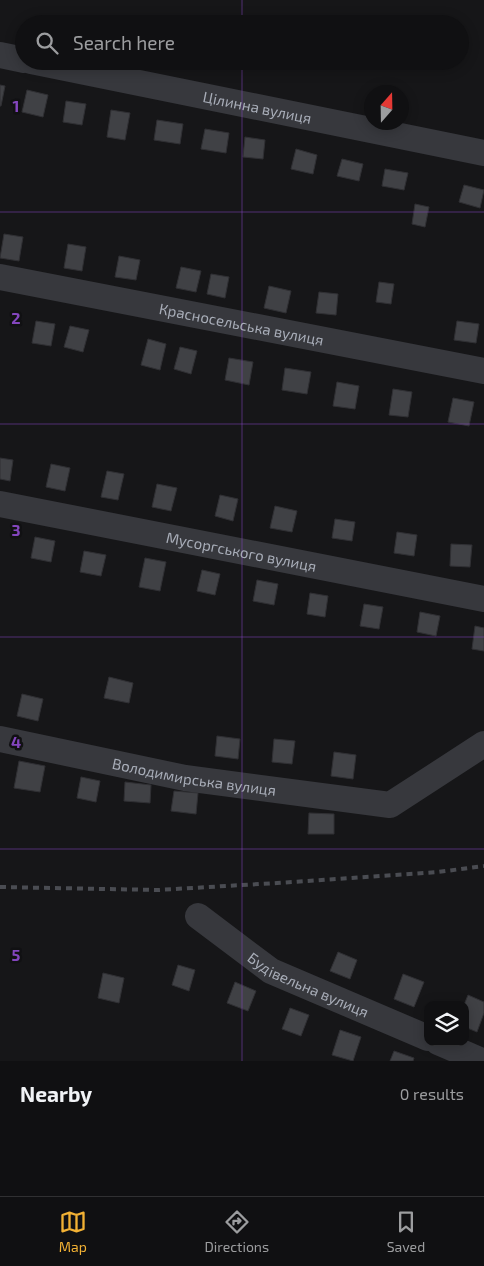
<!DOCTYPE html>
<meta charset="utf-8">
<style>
:root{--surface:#101012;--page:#19191b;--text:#f1f3f6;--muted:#9c9d9f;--line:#303032;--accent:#f2b134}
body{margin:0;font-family:"Exo 2",sans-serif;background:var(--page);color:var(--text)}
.controls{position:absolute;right:15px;bottom:15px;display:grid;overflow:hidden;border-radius:10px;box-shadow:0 2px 12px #0003}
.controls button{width:45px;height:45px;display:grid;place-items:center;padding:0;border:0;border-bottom:1px solid var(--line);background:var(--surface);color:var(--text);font:25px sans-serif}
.compass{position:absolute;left:364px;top:85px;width:45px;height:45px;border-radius:50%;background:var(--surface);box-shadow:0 2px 12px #0003;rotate:20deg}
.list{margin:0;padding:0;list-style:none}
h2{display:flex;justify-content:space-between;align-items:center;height:65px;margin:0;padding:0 20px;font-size:21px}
h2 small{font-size:16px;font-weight:400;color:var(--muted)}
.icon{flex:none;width:28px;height:28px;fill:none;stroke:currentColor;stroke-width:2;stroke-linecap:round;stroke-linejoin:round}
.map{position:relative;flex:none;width:484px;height:1061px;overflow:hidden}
.search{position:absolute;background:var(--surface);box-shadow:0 2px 12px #0003;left:15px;right:15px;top:15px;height:55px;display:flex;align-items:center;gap:12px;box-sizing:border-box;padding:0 18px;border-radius:28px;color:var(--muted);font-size:19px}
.sheet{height:135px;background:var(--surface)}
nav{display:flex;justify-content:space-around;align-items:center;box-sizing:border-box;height:70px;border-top:1px solid var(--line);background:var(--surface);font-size:14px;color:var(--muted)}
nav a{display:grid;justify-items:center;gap:2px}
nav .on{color:var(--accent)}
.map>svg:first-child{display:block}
.building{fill:#404145;stroke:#303034}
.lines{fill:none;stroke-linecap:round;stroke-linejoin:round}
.minor{stroke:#37383d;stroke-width:26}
.rail{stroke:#4a4c52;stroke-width:4;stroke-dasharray:6 5;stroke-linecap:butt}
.grid{fill:none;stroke:#8446be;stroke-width:1;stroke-opacity:0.55}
.labels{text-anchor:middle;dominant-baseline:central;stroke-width:5;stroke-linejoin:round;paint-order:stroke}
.street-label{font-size:15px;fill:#a8adb8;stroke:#111113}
.grid-label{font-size:16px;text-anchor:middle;font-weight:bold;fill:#8446be;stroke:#111113;stroke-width:5;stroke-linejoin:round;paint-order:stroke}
</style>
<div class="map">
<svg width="484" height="1061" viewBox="0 0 484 1061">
<rect width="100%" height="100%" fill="#161618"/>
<g class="building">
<polygon points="0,85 5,86 1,106 0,106"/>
<polygon points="27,90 48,95 43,117 22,112"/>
<polygon points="66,101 86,104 82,125 63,122"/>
<polygon points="111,110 130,113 125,140 107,137"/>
<polygon points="157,120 183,124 180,144 154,140"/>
<polygon points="205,129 229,133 226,153 201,149"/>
<polygon points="245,137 265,140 263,159 243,157"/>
<polygon points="296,149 317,155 313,174 291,169"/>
<polygon points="342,159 363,164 359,181 337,176"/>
<polygon points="385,169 408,173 404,190 382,186"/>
<polygon points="464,185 484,190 480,208 459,202"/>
<polygon points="415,204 429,207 425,227 412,224"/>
<polygon points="4,234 23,237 19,261 0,258"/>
<polygon points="68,244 86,247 82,271 64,268"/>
<polygon points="119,256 140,260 136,280 115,277"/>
<polygon points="181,267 201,271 196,292 176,288"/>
<polygon points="211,274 229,277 225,298 207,294"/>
<polygon points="379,282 394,284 391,304 376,302"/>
<polygon points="269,286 291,291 286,313 264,308"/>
<polygon points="319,292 338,294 336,315 316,313"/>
<polygon points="36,321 55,324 51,346 32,343"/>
<polygon points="457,321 479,324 476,343 454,340"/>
<polygon points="70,326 89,330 83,352 64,347"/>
<polygon points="148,339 166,344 160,370 141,365"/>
<polygon points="180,347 197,351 191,374 174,369"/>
<polygon points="229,358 253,362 249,385 225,380"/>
<polygon points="285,368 311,372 307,394 282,390"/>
<polygon points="337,382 359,386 355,409 333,406"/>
<polygon points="393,389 412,392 408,417 389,415"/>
<polygon points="453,398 474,402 469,426 448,422"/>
<polygon points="0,458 13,460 10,481 0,479"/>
<polygon points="51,464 70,468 65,491 46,487"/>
<polygon points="107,471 124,474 118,500 101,497"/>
<polygon points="157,484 177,488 171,511 152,507"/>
<polygon points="220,495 238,499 233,521 215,516"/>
<polygon points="275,506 297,511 292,532 270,528"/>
<polygon points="335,519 355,522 352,541 332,538"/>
<polygon points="397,532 417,535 414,556 394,553"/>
<polygon points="35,537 55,541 51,562 31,558"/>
<polygon points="451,544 472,545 470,567 450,566"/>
<polygon points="84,551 106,555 101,576 80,572"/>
<polygon points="145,558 166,562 160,591 139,587"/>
<polygon points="202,570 220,574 215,595 197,591"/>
<polygon points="257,580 278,584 274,605 253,601"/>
<polygon points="310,593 328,596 325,617 307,614"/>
<polygon points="364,604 383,607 379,629 360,626"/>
<polygon points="420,612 440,616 436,636 417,632"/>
<polygon points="475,626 484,628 484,651 472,649"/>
<polygon points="109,677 133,683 129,703 104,698"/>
<polygon points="22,694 43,699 38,721 17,716"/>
<polygon points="217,736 240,739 238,759 215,756"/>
<polygon points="274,739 295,741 292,764 272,762"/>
<polygon points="334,752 356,755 353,779 331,776"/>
<polygon points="19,761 45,766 40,792 14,788"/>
<polygon points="81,777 100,781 96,802 77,798"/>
<polygon points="125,782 151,785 150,803 124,801"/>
<polygon points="174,791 198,793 196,814 171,811"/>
<polygon points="309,813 334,814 334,834 308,834"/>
<polygon points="338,952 357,960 350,979 330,971"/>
<polygon points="178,965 195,970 189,991 172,985"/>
<polygon points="103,973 124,978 119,1003 98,998"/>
<polygon points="403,974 424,982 414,1007 394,999"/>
<polygon points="235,982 256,991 248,1011 227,1003"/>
<polygon points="468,995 484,1002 484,1013 477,1032 465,1027 465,1005 464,1005"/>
<polygon points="290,1008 309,1015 301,1036 282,1029"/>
<polygon points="340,1030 361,1037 353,1061 332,1055"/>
<polygon points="394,1051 414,1058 413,1061 390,1061"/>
</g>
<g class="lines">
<g class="minor">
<polyline points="0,55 24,60"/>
<path id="s1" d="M31,61L484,153"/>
<path id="s2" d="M0,277L484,371"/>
<path id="s3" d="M0,504L484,599"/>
<path id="s4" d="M0,739L185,778L390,805L484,744"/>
<path id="s5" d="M198,916L271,971L428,1038"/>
<polyline points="438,1042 482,1061"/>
</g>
<polyline class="rail" points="0,887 158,890 277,883 438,872 484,866"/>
</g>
<path class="grid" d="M242,0V24M242,61V1061M0,212H484M0,424H484M0,637H484M0,849H484"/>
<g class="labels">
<g class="street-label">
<text stroke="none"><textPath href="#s1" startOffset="231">Цілинна вулиця</textPath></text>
<text stroke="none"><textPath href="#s2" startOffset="246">Красносельська вулиця</textPath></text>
<text stroke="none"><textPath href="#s3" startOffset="246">Мусоргського вулиця</textPath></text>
<text stroke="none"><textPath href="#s4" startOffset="198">Володимирська вулиця</textPath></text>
<text stroke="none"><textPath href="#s5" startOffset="131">Будівельна вулиця</textPath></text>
</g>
</g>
<g class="grid-label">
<text x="16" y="112">1</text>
<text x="16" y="324">2</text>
<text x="16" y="536">3</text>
<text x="16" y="748">4</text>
<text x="16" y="961">5</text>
</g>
</svg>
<div class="controls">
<button><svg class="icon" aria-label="layers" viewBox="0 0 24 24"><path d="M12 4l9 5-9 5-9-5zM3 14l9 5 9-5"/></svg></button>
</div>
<svg class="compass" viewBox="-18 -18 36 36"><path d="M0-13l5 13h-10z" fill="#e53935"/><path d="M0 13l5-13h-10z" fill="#9c9d9f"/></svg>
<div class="search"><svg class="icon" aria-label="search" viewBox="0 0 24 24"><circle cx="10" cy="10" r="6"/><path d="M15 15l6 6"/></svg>Search here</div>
</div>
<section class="sheet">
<h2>Nearby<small>0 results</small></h2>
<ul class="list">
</ul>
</section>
<nav>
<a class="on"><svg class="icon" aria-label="map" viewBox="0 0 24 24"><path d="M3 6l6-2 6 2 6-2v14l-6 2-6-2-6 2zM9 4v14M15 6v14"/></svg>Map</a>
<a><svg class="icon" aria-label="directions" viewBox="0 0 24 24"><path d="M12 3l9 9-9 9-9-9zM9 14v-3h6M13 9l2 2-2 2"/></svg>Directions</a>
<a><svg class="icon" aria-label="saved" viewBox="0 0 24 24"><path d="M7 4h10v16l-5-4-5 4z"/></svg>Saved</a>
</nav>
